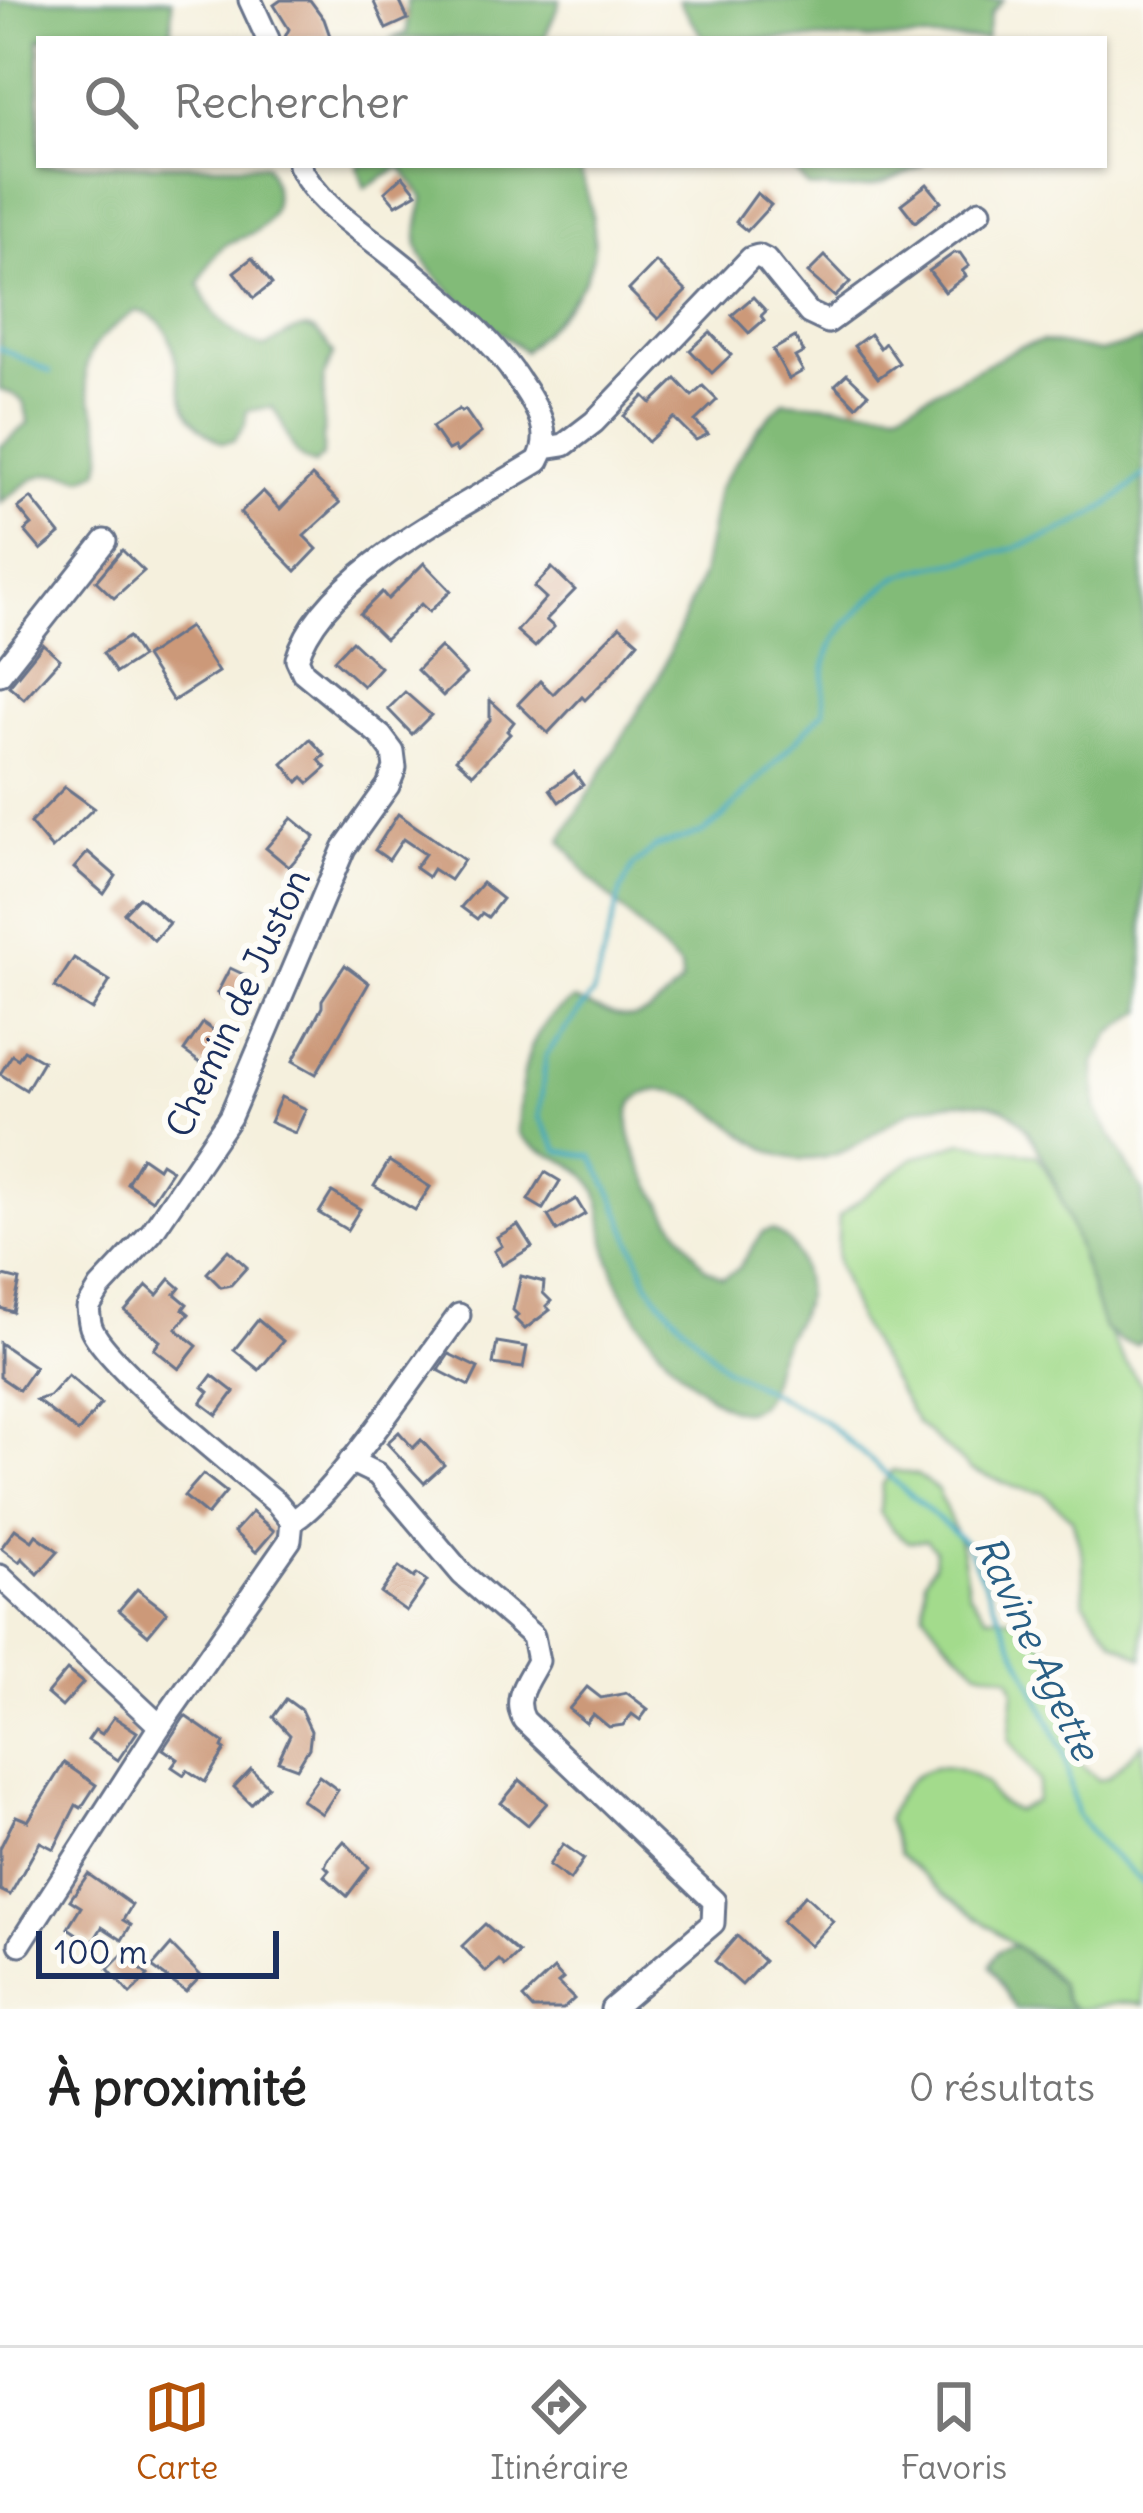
<!DOCTYPE html>
<html lang="fr">
<meta charset="utf-8">
<style>
:root{--surface:#fff;--page:#f2f2f2;--text:#222;--muted:#767676;--line:#e0e0e0;--accent:#b45309}
body{margin:0;font-family:Delius,sans-serif;background:var(--page);color:var(--text)}
.scale{position:absolute;left:36px;bottom:30px;width:243px;box-sizing:border-box;padding-left:12px;border:6px solid #1b2f5e;border-top:0;font-size:33px;line-height:42px;white-space:nowrap;color:#1b2f5e;-webkit-text-stroke:9px #fdfcf7;paint-order:stroke}
.list{margin:0;padding:0;list-style:none}
h2{display:flex;justify-content:space-between;align-items:center;height:156px;margin:0;padding:0 48px;font-size:51px}
h2 small{font-size:39px;font-weight:400;color:var(--muted)}
.icon{flex:none;width:66px;height:66px;fill:none;stroke:currentColor;stroke-width:2;stroke-linecap:round;stroke-linejoin:round}
.map{position:relative;flex:none;width:1143px;height:2009px;overflow:hidden}
.search{position:absolute;background:var(--surface);box-shadow:0 3px 9px #0004;left:36px;right:36px;top:36px;height:132px;display:flex;align-items:center;gap:30px;box-sizing:border-box;padding:0 42px;border-radius:0px;color:var(--muted);font-size:45px}
.sheet{height:336px;background:var(--surface)}
nav{display:flex;justify-content:space-around;align-items:center;box-sizing:border-box;height:168px;border-top:3px solid var(--line);background:var(--surface);font-size:33px;color:var(--muted)}
nav a{display:grid;justify-items:center;gap:6px}
nav .on{color:var(--accent)}
.map>svg:first-child{display:block}
.green{fill:#a3db8c;stroke:#5f8575;stroke-width:3}
.forest{fill:#82bb78;stroke:#4e756b;stroke-width:3}
.lines{fill:none;stroke-linecap:round;stroke-linejoin:round}
.stream{stroke:#3fa8bf;stroke-width:4.5}
.building{fill:#cc9979}
.minor-casing{stroke:#67738a;stroke-width:27}
.minor{stroke:#fff;stroke-width:21}
.labels{text-anchor:middle;dominant-baseline:central;stroke-width:12;stroke-linejoin:round;paint-order:stroke}
.street-label{font-size:36px;fill:#1b2f5e;stroke:#fdfcf7}
.water-label{font-size:39px;font-style:italic;fill:#295f85;stroke:#fdfcf7}
</style>
<div class="map">
<svg width="1143" height="2009" viewBox="0 0 1143 2009">
<rect width="100%" height="100%" fill="#fdfcf7"/>
<filter id="ink" filterUnits="userSpaceOnUse"><feTurbulence type="fractalNoise" baseFrequency=".00833" numOctaves="2"/><feDisplacementMap in="SourceGraphic" scale="24" xChannelSelector="R" yChannelSelector="G"/><feConvolveMatrix kernelMatrix="1 2 1 2 8 2 1 2 1" color-interpolation-filters="sRGB"/></filter>
<filter id="wash" filterUnits="userSpaceOnUse"><feTurbulence type="fractalNoise" baseFrequency=".004" numOctaves="4" result="noise"/><feDisplacementMap in="SourceGraphic" scale="48" xChannelSelector="R" yChannelSelector="G"/><feGaussianBlur stdDeviation="2.7" result="paint"/><feColorMatrix in="noise" values="0 0 0 0 0 0 0 0 0 0 0 0 0 0 0 0 0 1.4 0 .05"/><feComposite in="paint" operator="in"/></filter>
<g filter="url(#wash)">
<rect width="100%" height="100%" fill="#f5f0dd"/>
<g class="green">
<path d="M963,1142L1037,1155C1085,1226 1084,1319 1143,1386V1658L1114,1641L1084,1602L1083,1558L1072,1519L1043,1493L1014,1487L970,1469L917,1423L858,1321L837,1262L839,1216L913,1158Z"/>
<path d="M893,1470L917,1475L938,1490L960,1543L969,1593L987,1616C1040,1611 1061,1668 1069,1713C1072,1728 1071,1747 1078,1760C1083,1768 1092,1775 1099,1780L1108,1778L1143,1743V2005C1125,1998 1096,2009 1075,2009L1065,2000L1060,1983L1041,1964L943,1893L899,1854L887,1819C904,1773 937,1751 982,1781C995,1791 983,1783 993,1796C997,1803 1009,1807 1016,1811L1036,1801L1039,1781L1009,1740L1014,1689L1009,1677L978,1670L943,1637L924,1612L925,1579L934,1564L935,1549L926,1540L909,1542L892,1529L880,1512L882,1485Z"/>
</g>
<g class="forest">
<path d="M0,0H172L171,39H39V165H266C279,190 281,215 254,232C245,237 235,239 227,244C213,253 206,270 199,284C211,316 231,338 265,347C299,329 310,313 333,354L324,377L323,455L315,464C288,459 288,425 272,407L247,411L245,425L234,441L222,443C212,437 198,428 191,417C170,384 186,318 136,311C35,374 121,404 99,471L83,478C43,465 31,480 0,503V447L28,423C26,401 21,395 0,390Z"/>
<polygon points="407,0 561,0 544,39 390,39 407,33"/>
<polygon points="678,0 1003,0 991,14 986,39 704,39"/>
<path d="M357,165H578C612,261 592,283 524,351C495,328 425,280 418,245C415,231 421,212 424,198L401,167L365,188Z"/>
<path d="M790,165H924C876,188 861,193 808,187Z"/>
<path d="M1143,340V1011L1111,1033L1094,1063L1096,1109L1143,1192V1340L1136,1345L1120,1341L1104,1329C1087,1281 1048,1126 1003,1108C987,1102 966,1101 949,1103C938,1105 924,1105 913,1110C874,1129 847,1163 798,1159C756,1155 726,1113 688,1096C673,1090 660,1087 644,1094C593,1117 684,1237 704,1267L723,1278L738,1269L763,1232L772,1230C788,1238 795,1247 800,1263C816,1311 792,1316 777,1356C770,1374 772,1403 749,1410C733,1416 713,1399 701,1389C658,1355 618,1300 606,1245C601,1222 605,1195 586,1176C566,1155 540,1158 518,1132C521,1081 523,1026 574,1000C633,1023 637,1029 682,982L681,968L589,877L561,840L661,673L702,575L718,489L759,427L784,401L899,410L1019,347L1043,341L1100,352Z"/>
<path d="M1016,1946L1060,1983L1065,2000L1075,2009H1016L990,1966C995,1951 1001,1947 1016,1946Z"/>
</g>
<g class="lines">
<g class="stream">
<polyline points="0,348 50,372"/>
<path d="M1143,475C1097,523 1027,548 962,561C940,565 921,567 900,576C889,581 880,591 871,599C829,638 821,653 824,711L721,819L702,833L656,847L634,865L621,890L593,994L546,1055L539,1117L559,1151L592,1156L615,1200L648,1282L661,1301L725,1368L826,1422L965,1542L1063,1750L1077,1815L1101,1845L1143,1883"/>
</g>
</g>
<g id="blocks">
<g class="building">
<polygon points="281,0 310,0 324,19 331,39 284,39 289,29 274,5"/>
<polygon points="373,0 399,0 408,19 386,29"/>
<polygon points="403,176 417,193 396,205 385,192"/>
<polygon points="927,184 941,201 915,222 901,204"/>
<polygon points="757,193 771,205 747,231 736,222"/>
<polygon points="954,253 960,253 969,266 962,271 966,276 945,292 929,271"/>
<polygon points="825,256 850,282 835,297 808,273"/>
<polygon points="252,258 272,284 254,298 234,272"/>
<polygon points="656,262 686,291 658,319 629,290"/>
<polygon points="753,297 766,311 761,316 764,320 749,333 732,315"/>
<polygon points="710,332 731,355 712,373 690,350"/>
<polygon points="870,334 880,348 885,343 899,363 878,378 854,346"/>
<polygon points="795,337 804,352 795,357 803,371 789,379 773,350"/>
<polygon points="847,374 868,394 856,406 835,385"/>
<polygon points="676,379 692,396 703,386 717,400 695,421 708,434 696,440 674,418 648,442 624,416 644,396 651,403"/>
<polygon points="459,409 461,412 465,410 481,433 457,452 454,447 448,450 432,427"/>
<polygon points="312,476 340,503 304,536 317,549 296,571 240,513 263,491 280,509"/>
<polygon points="31,498 60,534 41,550 25,531 32,525 18,508"/>
<polygon points="122,550 144,571 114,598 96,581"/>
<polygon points="424,563 451,591 429,612 421,604 385,639 360,614 382,592 388,599"/>
<polygon points="552,568 575,590 546,620 554,627 535,647 517,631 546,598 534,587"/>
<polygon points="620,626 638,642 609,676 585,700 582,697 548,733 518,704 540,681 553,694"/>
<polygon points="189,627 218,672 173,701 145,657"/>
<polygon points="128,637 141,657 116,673 103,653"/>
<polygon points="352,641 380,667 363,686 334,660"/>
<polygon points="43,644 60,659 24,699 9,686"/>
<polygon points="440,647 466,674 443,696 417,670"/>
<polygon points="405,692 431,715 412,734 388,709"/>
<polygon points="490,700 514,722 507,731 510,734 473,774 456,759 490,720"/>
<polygon points="310,739 325,755 319,760 326,768 309,783 303,777 298,782 283,764"/>
<polygon points="574,772 583,785 559,802 550,789"/>
<polygon points="65,787 94,808 52,849 30,823"/>
<polygon points="398,814 464,860 450,880 433,869 428,877 415,868 425,854 403,839 389,860 375,850"/>
<polygon points="292,818 315,837 289,867 266,848"/>
<polygon points="88,852 116,876 104,894 74,868"/>
<polygon points="482,883 502,899 488,917 482,913 477,919 461,907"/>
<polygon points="139,897 169,923 154,940 124,913"/>
<polygon points="74,958 110,981 92,1010 55,987"/>
<polygon points="345,965 369,983 316,1074 293,1061 322,1007 322,1000"/>
<polygon points="230,968 253,979 239,1006 217,993"/>
<polygon points="203,1023 230,1042 210,1070 184,1051"/>
<polygon points="24,1050 43,1061 26,1090 0,1074 12,1055 18,1059"/>
<polygon points="281,1097 306,1109 295,1133 270,1122"/>
<polygon points="142,1157 158,1168 161,1163 172,1170 152,1200 127,1183"/>
<polygon points="389,1161 430,1187 415,1210 374,1186"/>
<polygon points="545,1172 560,1181 543,1209 528,1200"/>
<polygon points="332,1192 360,1209 347,1230 319,1213"/>
<polygon points="576,1199 585,1214 557,1231 548,1216"/>
<polygon points="518,1225 532,1247 502,1265 494,1251 502,1246 497,1237"/>
<polygon points="228,1250 247,1267 231,1285 221,1287 207,1273"/>
<polygon points="0,1275 20,1280 13,1312 0,1308"/>
<polygon points="521,1276 544,1282 543,1293 551,1301 546,1306 550,1310 525,1329 515,1319 518,1315 513,1310"/>
<polygon points="170,1279 180,1288 175,1294 187,1304 183,1309 189,1314 176,1329 197,1346 179,1369 154,1349 160,1341 125,1311 147,1286 157,1295"/>
<polygon points="258,1320 283,1341 259,1370 234,1350"/>
<polygon points="497,1342 527,1347 523,1368 493,1364"/>
<polygon points="0,1343 35,1367 19,1390 0,1377"/>
<polygon points="449,1354 478,1368 469,1386 438,1370"/>
<polygon points="68,1375 101,1404 78,1432 36,1400 49,1396"/>
<polygon points="212,1375 234,1392 217,1415 201,1403 209,1392 203,1387"/>
<polygon points="399,1432 413,1448 421,1440 444,1465 424,1483 387,1443"/>
<polygon points="203,1474 226,1492 207,1515 184,1496"/>
<polygon points="252,1512 274,1531 256,1552 234,1532"/>
<polygon points="15,1529 32,1541 36,1535 58,1551 38,1574 22,1558 19,1562 1,1548"/>
<polygon points="399,1567 414,1578 417,1574 427,1581 406,1611 381,1593"/>
<polygon points="137,1589 167,1612 148,1635 119,1610"/>
<polygon points="67,1670 83,1683 62,1707 47,1694"/>
<polygon points="587,1687 601,1698 627,1693 648,1709 640,1720 632,1714 623,1725 609,1727 593,1714 586,1723 569,1709"/>
<polygon points="286,1699 301,1710 311,1731 309,1748 297,1768 278,1761 290,1735 273,1717"/>
<polygon points="185,1716 224,1743 222,1748 225,1750 205,1782 187,1770 184,1775 172,1767 178,1759 163,1749"/>
<polygon points="114,1717 137,1732 118,1760 88,1740 95,1730 102,1734"/>
<polygon points="64,1763 96,1785 81,1808 76,1805 54,1849 40,1842 10,1895 0,1890 0,1848 16,1816 28,1821"/>
<polygon points="251,1769 268,1786 251,1804 234,1787"/>
<polygon points="319,1776 338,1790 322,1814 302,1800"/>
<polygon points="520,1780 547,1803 528,1825 501,1803"/>
<polygon points="344,1841 369,1867 347,1896 324,1876 329,1870 325,1866 328,1859"/>
<polygon points="563,1844 584,1859 570,1880 549,1865"/>
<polygon points="88,1874 132,1905 123,1920 131,1925 122,1940 102,1927 92,1944 68,1928 81,1907 70,1900"/>
<polygon points="805,1895 833,1921 810,1946 782,1921"/>
<polygon points="485,1924 519,1953 505,1966 499,1960 486,1972 462,1946"/>
<polygon points="737,1936 764,1961 742,1985 715,1961"/>
<polygon points="171,1945 201,1976 186,1992 152,1967"/>
<polygon points="124,1953 148,1976 130,1994 108,1969"/>
<polygon points="554,1969 563,1979 558,1983 574,1999 563,2009 533,2009 523,1998"/>
</g>
</g>
</g>
<g filter="url(#ink)">
<use href="#blocks" fill-opacity="0" stroke="#67738a" stroke-width="3"/>
<g class="lines">
<defs>
<g id="minor">
<polyline points="250,0 268,39"/>
<polyline points="545,448 564,445 594,422 751,258 758,256 766,260 809,313 828,322 980,211"/>
<polyline points="0,674 105,541"/>
<path d="M350,1461L377,1474L462,1574L533,1636L538,1661C527,1682 512,1698 524,1720L714,1901L713,1923L612,2009"/>
<path d="M292,1521C328,1505 429,1355 459,1315"/>
<polyline points="0,1576 160,1726"/>
<path d="M20,1944L160,1726L290,1540L292,1521L277,1503C241,1472 104,1364 91,1327C89,1321 89,1315 88,1308L100,1288L152,1232L230,1117L344,848L388,786L395,768L393,752L381,736L303,672L297,659C322,573 466,506 538,461C553,434 538,409 522,385C488,332 440,294 391,255C359,229 317,204 299,165"/>
</g>
</defs>
<use href="#minor" class="minor-casing"/>
<use href="#minor" class="minor"/>
</g>
</g>
<g class="labels">
<g class="street-label">
<text transform="translate(238 1003) rotate(-65)">Chemin de Juston</text>
</g>
<g class="water-label">
<text transform="translate(1037 1648) rotate(65)">Ravine Agette</text>
</g>
</g>
</svg>
<div class="scale">100 m</div>
<div class="search"><svg class="icon" aria-label="search" viewBox="0 0 24 24"><circle cx="10" cy="10" r="6"/><path d="M15 15l6 6"/></svg>Rechercher</div>
</div>
<section class="sheet">
<h2>À proximité<small>0 résultats</small></h2>
<ul class="list">
</ul>
</section>
<nav>
<a class="on"><svg class="icon" aria-label="map" viewBox="0 0 24 24"><path d="M3 6l6-2 6 2 6-2v14l-6 2-6-2-6 2zM9 4v14M15 6v14"/></svg>Carte</a>
<a><svg class="icon" aria-label="directions" viewBox="0 0 24 24"><path d="M12 3l9 9-9 9-9-9zM9 14v-3h6M13 9l2 2-2 2"/></svg>Itinéraire</a>
<a><svg class="icon" aria-label="saved" viewBox="0 0 24 24"><path d="M7 4h10v16l-5-4-5 4z"/></svg>Favoris</a>
</nav>
